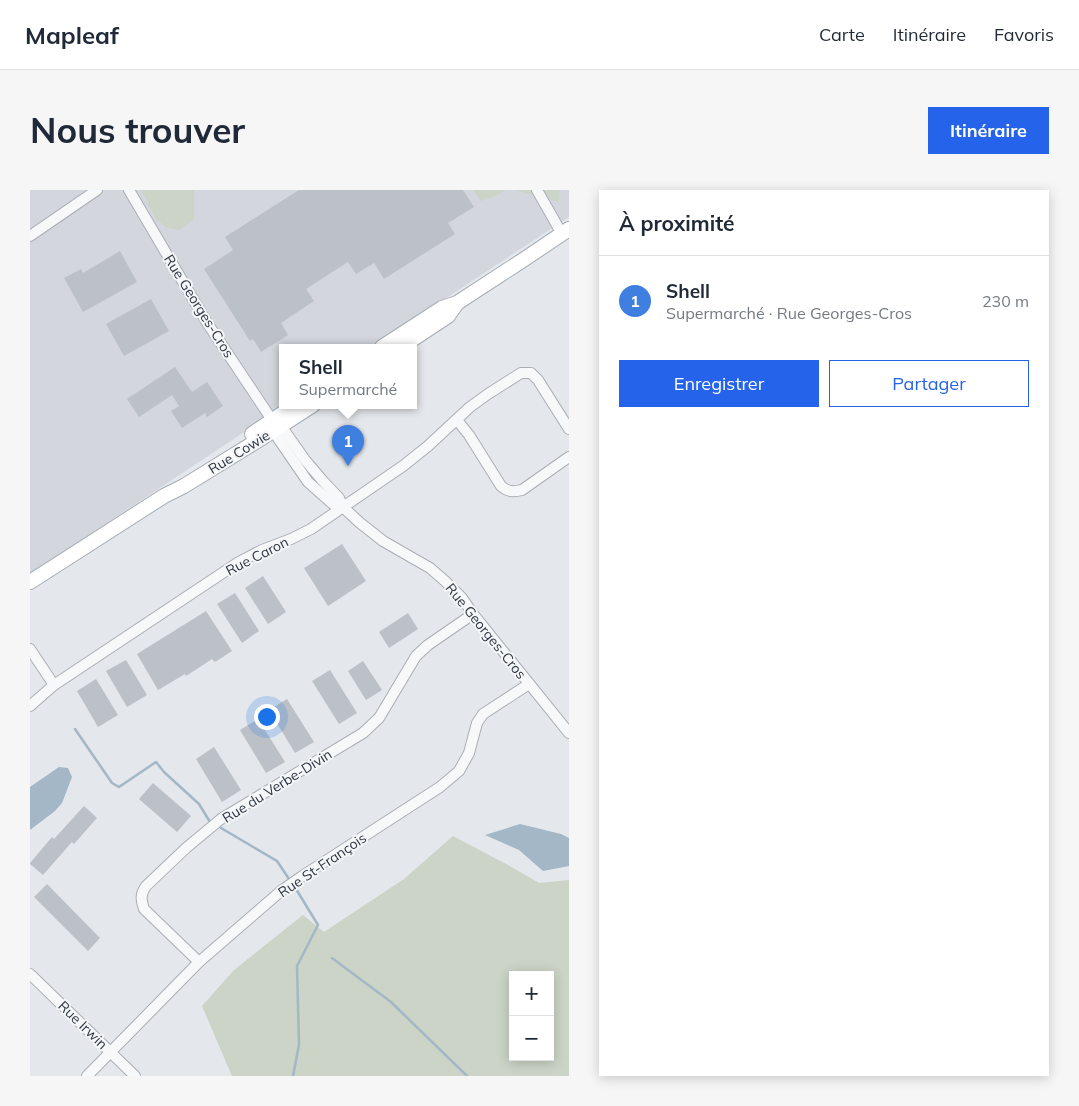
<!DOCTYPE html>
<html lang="fr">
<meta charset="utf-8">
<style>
:root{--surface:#fff;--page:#f6f6f7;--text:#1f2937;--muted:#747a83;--line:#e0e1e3;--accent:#2563eb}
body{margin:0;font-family:Mulish,sans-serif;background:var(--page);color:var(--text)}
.controls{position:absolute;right:15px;bottom:15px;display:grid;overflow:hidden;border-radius:0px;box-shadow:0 2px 12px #0003}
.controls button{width:45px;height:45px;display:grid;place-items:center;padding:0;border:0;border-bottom:1px solid var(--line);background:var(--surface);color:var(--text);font:25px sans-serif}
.you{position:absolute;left:236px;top:526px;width:18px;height:18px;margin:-12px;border:4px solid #fff;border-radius:50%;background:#1a73e8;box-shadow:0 0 0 8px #1a73e833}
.badge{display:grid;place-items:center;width:32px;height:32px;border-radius:50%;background:var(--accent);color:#fff;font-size:16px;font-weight:700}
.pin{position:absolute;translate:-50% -41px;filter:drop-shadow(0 1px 2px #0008)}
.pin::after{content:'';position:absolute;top:26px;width:18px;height:15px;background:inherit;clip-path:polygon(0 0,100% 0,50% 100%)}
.popup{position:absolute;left:249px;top:154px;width:138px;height:65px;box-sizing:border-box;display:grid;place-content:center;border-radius:0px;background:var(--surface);filter:drop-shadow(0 1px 4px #0005);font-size:16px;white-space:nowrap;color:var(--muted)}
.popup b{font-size:19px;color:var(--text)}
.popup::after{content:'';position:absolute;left:50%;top:100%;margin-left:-10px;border:10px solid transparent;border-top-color:var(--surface)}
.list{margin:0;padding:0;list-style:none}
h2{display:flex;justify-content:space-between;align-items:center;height:65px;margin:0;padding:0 20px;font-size:21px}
h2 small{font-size:16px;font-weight:400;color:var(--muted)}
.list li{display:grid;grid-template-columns:32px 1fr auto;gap:15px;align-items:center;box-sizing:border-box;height:90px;padding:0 20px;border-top:1px solid var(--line)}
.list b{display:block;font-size:19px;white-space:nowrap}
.list p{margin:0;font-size:16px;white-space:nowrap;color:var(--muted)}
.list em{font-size:16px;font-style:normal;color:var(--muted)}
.actions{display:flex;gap:10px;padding:15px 20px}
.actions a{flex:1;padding:11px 0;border:1px solid var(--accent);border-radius:0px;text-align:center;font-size:18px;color:var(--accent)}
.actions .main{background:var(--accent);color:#fff}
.map{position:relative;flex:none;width:539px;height:886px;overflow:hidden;border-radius:0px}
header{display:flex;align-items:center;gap:30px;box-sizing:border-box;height:70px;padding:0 25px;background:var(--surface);border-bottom:1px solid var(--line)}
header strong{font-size:24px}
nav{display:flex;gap:28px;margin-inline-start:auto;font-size:18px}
.intro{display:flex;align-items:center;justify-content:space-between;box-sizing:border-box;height:120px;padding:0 30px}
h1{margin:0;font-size:35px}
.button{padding:12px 22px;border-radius:0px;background:var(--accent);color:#fff;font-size:18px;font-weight:700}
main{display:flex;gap:30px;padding:0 30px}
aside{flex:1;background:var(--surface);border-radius:0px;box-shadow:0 2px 12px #0003}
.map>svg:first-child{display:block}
.built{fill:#d3d7dd}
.green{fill:#cbd4c6;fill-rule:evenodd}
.water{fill:#a3b7c7}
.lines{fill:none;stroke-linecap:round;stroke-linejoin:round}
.stream{stroke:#a3b7c7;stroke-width:2.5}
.building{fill:#bcc1c7}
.minor-casing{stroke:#a9aeb5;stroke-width:12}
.major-casing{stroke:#a5adb6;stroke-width:16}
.minor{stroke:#f7f8f9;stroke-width:10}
.major{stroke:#fff;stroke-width:14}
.labels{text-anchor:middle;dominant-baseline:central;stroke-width:4;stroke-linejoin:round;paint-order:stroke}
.street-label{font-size:14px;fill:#2d3642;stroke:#f4f6f8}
</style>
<header>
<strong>Mapleaf</strong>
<nav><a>Carte</a><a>Itinéraire</a><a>Favoris</a></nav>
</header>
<div class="intro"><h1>Nous trouver</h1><a class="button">Itinéraire</a></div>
<main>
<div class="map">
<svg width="539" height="886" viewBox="0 0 539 886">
<rect width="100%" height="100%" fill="#e4e7eb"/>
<polygon class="built" points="0,0 539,0 539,27 342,157 253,157 253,215 255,215 0,384"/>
<g class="green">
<polygon points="111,0 164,0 164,29 150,40 137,38 125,28"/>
<polygon points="443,0 475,0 468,5 451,11"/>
<polygon points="485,0 530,0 529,12"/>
<path d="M423,646L478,675L509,693L539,690V886H202L172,816L204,780L273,725L294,742L374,689ZM483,785H520V867H483Z"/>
</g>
<g class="water">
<polygon points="29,577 38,578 42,587 32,613 25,621 0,640 0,597"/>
<polygon points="490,634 531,644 539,648 539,676 513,681 489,660 455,645"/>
</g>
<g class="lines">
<g class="stream">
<polyline points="45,539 82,593 89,597 126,572 134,582 169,614 180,632"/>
<polyline points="191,638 247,671 259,689"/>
<polyline points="302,768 361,812 437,886"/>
<polyline points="263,886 269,855 267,776 288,735 266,699"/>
</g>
</g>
<g class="building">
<polygon points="269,0 433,0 444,17 418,33 425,44 354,89 344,73 326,84 318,72 276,99 284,111 251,133 258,145 231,162 223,149 220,151 174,79 203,60 195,47"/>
<polygon points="90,61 107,92 53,122 34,88 51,79 53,83"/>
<polygon points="121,109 139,141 94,166 76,134"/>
<polygon points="145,177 162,202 177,192 193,216 177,227 175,223 152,238 141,221 149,216 142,205 109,227 97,209"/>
<polygon points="312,354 336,391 298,416 274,378"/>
<polygon points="233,386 256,422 238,434 215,398"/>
<polygon points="205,403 229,441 212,453 187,414"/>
<polygon points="176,421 202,461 185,472 182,469 156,486 155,484 128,500 107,464"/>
<polygon points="378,423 388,439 359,458 349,442"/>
<polygon points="96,470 117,505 97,517 76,481"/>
<polygon points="333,471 352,500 336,510 318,481"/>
<polygon points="300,480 327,523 309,534 282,491"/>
<polygon points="66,489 88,525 68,537 47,501"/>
<polygon points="257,509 284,552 265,563 239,520"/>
<polygon points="228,529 255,572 236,583 210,540"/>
<polygon points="184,557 211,600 192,612 166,569"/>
<polygon points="123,593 161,626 147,642 109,609"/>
<polygon points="54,616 67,628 44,654 42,652 13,685 0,674 0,673 22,647 24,649"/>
<polygon points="17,694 70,748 58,761 4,707"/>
</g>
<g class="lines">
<defs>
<g id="minor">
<polyline points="99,0 176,131 242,230 251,236 275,270 292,290 309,308 313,317 329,332 353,351 400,378 415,391 432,408 443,424 539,543"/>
<polyline points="507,0 532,44"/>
<polyline points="0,46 67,0"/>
<path d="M427,230L439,245L471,296C478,302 483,302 492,300L539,267"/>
<polyline points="242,236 243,241 278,292 304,315 313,317"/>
<polyline points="0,459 24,495"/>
<polyline points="0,516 24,495 209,372 232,360 261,349 281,339 373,276 398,256 440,217 458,204 491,183 501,183 508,190 539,239"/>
<path d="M169,772L114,719C111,710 110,704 116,696L156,658L191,629L333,543L349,528L386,466L398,455L443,424"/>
<polyline points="0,784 105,886"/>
<polyline points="57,886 169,772 251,701 271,687 410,597 429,581 439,563 447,533 453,524 499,494"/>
</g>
<g id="major">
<polyline points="352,157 412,118 427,113 493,70 539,39"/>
<polyline points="371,157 418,126 427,113"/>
<polyline points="222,244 265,215"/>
<polyline points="0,392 134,306 154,296 243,241 283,215"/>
</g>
</defs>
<use href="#minor" class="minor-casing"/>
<use href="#major" class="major-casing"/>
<use href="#minor" class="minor"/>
<use href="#major" class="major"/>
</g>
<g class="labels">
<g class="street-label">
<text transform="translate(169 116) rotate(58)">Rue Georges-Cros</text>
<text transform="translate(209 262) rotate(-32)">Rue Cowie</text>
<text transform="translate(227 366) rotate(-27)">Rue Caron</text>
<text transform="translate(456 441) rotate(51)">Rue Georges-Cros</text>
<text transform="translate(247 596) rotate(-32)">Rue du Verbe-Divin</text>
<text transform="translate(292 675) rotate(-34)">Rue St-François</text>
<text transform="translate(53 835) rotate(44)">Rue Irwin</text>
</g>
</g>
</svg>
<div class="controls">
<button>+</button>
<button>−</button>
</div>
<div class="you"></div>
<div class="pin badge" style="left:318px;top:276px;background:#3f7fe0">1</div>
<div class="popup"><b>Shell</b>Supermarché</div>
</div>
<aside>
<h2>À proximité<small></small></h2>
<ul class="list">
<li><span class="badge" style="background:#3f7fe0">1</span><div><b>Shell</b><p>Supermarché · Rue Georges-Cros</p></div><em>230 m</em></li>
</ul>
<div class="actions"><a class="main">Enregistrer</a><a>Partager</a></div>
</aside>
</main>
